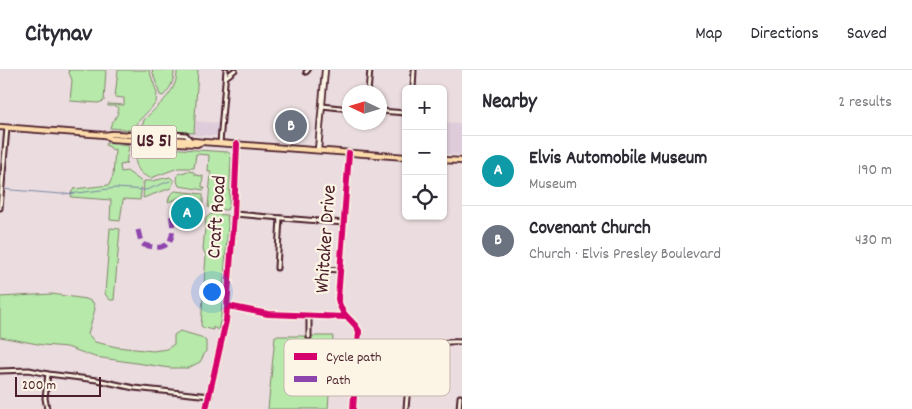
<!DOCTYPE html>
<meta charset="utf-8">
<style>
:root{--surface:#fff;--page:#f7f7f7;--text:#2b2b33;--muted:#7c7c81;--line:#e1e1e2;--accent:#c8321e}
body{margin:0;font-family:Dekko,sans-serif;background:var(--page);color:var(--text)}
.controls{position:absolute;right:15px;top:15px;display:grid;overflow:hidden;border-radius:8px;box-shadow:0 1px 4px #0004}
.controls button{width:45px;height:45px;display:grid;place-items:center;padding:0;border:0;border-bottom:1px solid var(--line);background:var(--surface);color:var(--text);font:25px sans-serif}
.compass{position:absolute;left:342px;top:15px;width:45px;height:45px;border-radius:50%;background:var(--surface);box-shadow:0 1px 4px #0004;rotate:274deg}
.scale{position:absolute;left:15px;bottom:12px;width:86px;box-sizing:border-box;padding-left:5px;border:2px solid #4a1f2b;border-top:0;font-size:14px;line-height:18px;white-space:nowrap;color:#4a1f2b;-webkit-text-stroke:4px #fcf5e5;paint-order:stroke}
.you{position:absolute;left:211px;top:221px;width:18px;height:18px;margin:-12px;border:4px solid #fff;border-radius:50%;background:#1a73e8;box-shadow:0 0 0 8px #1a73e833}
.badge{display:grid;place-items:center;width:32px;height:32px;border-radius:50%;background:var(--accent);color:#fff;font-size:16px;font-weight:700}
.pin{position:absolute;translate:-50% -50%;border:2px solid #fff;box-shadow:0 1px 5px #0006}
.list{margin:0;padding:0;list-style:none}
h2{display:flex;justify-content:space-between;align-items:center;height:65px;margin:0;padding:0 20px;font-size:21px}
h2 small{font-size:16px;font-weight:400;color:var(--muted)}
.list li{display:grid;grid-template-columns:32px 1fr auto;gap:15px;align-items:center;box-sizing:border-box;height:70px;padding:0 20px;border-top:1px solid var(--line)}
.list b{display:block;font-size:19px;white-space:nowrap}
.list p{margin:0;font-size:16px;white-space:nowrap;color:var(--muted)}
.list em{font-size:16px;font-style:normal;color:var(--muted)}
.icon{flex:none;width:28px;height:28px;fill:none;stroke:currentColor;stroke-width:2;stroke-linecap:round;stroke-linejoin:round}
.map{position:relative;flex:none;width:462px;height:339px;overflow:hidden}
header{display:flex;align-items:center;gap:30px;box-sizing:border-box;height:70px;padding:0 25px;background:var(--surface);border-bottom:1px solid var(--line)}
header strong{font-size:24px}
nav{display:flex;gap:28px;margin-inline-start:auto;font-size:18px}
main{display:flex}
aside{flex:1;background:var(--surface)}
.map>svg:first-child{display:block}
.built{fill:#dfccda}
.green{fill:#b6e9aa;stroke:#80846a}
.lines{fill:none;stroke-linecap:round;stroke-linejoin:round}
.stream{stroke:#7c86a6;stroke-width:1}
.street-casing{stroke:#4a1f2b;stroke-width:7}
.secondary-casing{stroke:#4a1f2b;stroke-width:8}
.primary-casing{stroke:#4a1f2b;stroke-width:8}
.street{stroke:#fcf5e5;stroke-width:3}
.secondary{stroke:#fcf5e5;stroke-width:4.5}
.primary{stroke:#fddcac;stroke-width:4.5}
.quiet{stroke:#8e44ad;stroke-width:5;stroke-dasharray:10 5;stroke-linecap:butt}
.cycleway-casing{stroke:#fcf5e5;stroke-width:9}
.cycleway{stroke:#d6006c;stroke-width:6}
.labels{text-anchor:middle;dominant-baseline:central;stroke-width:4.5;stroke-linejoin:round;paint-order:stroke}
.shield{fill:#fcf5e5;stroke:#7f5f63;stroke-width:1}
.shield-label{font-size:19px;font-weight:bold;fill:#4a1f2b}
.street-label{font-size:20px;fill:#4a1f2b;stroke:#fcf5e5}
.key{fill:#fcf5e5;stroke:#c7b5ad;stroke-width:1}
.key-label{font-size:14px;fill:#4a1f2b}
</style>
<header>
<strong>Citynav</strong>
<nav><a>Map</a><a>Directions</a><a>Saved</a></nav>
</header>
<main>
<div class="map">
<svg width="462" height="339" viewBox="0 0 462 339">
<rect width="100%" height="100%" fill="#ebdddf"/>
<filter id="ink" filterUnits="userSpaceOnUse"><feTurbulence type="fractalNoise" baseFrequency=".02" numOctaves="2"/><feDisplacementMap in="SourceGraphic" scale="10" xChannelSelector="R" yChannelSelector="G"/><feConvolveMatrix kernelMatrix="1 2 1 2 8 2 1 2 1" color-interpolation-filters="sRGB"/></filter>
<g filter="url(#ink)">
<g class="built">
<polygon points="195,51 219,53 218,66 194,65"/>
<polygon points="443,52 462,53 462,85 443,84"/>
</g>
<g class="green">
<polygon points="68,0 106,0 104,31 98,33 70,31 72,10"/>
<path d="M118,0H149L157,23L156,33L130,60L110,58C111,50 121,46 117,36H108V34L124,35V28L115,27Z"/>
<path d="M152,0H174C174,11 171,18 163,26L160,25Z"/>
<path d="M177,0H198L194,63L137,59L143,54L144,50C158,35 178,22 177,0Z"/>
<polygon points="106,73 129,76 126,94 120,95 121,102 127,101 142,112 140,130 124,129 123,130 120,151 110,150 111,130 71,127 72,121 74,119 109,115 113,106 115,79 112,80 110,77 105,75"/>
<path d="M135,76L228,82L230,84L231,88L229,134L227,140L211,139L208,137L211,102H208L209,85L196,84L194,98H178L151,108C135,104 134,89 135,76Z"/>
<polygon points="188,101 194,102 195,105 203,106 202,117 205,118 204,120 179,116 177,111 178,104"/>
<polygon points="170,107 174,111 171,118 143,128 144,111 152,111"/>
<polygon points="175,121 203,124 203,134 184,133 182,127 168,132 170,125"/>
<polygon points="211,144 227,145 228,154 221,247 218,260 213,257 213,260 204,258 201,256 206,186 203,179 206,148"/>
<polygon points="110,158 120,159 114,230 110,230 105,224"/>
<polygon points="52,224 86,229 93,232 95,239 88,264 95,272 117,277 153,281 167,279 174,274 174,265 180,261 201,267 206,271 206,281 200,292 188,298 170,298 95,287 67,277 43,275 0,267 0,227"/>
<polygon points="275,266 333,266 328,339 268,339"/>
</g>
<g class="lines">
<polyline class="stream" points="0,119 61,124 78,123 116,118 146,120 170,111"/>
<defs>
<g id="street">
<polyline points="306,2 308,0"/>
<polyline points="226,7 235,0"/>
<polyline points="413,19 414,0"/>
<polyline points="368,22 370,0"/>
<polyline points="322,36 350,39"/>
<polyline points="380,41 406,43"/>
<polyline points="139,65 146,62 186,65 190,70"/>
<polyline points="220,73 226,0"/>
<path d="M349,83L338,229C343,250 352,247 359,261L353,339"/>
<polyline points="0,138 7,58"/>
<polyline points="234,144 344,153"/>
<polyline points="277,198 280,148"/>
<polyline points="324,199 340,200"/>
<polyline points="228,236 268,244 346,247"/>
<polyline points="309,245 309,267"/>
<polyline points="0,301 29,300 48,304 97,310 134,318 210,326"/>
<polyline points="47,339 45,328 48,304"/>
<path d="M406,339C409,299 412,269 462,272"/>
<polyline points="459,339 460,327"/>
</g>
<g id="secondary">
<polyline points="318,80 325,0"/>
<polyline points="206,339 226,251 234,144 237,74"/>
</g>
<g id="primary">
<polyline points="0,57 105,65 112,64 133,65 203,72 406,87"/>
<polyline points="105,65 111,69 197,74 202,72"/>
<polyline points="443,90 462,91"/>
</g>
</defs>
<use href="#street" class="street-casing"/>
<use href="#secondary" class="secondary-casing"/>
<use href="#primary" class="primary-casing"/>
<use href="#street" class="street"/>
<use href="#secondary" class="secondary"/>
<use href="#primary" class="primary"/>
<path class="quiet" d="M138,160L141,172L144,175C149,176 156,178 161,177C176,174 173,154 171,144"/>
<defs>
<g id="cycleway">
<path d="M349,83L338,229C343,250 352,247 359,261L353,339"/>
<polyline points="228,236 268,244 346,247"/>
<polyline points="206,339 226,251 234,144 237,74"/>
</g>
</defs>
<use href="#cycleway" class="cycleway-casing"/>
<use href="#cycleway" class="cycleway"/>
</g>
</g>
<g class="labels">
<rect class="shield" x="131.5" y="55.5" width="45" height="33" rx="4"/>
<g class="shield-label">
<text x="154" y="72">US 51</text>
</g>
<g class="street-label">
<text transform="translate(218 147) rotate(-86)">Craft Road</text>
<text transform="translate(327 169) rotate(-86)">Whitaker Drive</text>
</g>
</g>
<rect x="284" y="269" width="166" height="57" rx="8" class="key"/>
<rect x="294" y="283" width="23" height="7" fill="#d6006c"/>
<rect x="294" y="306" width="23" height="6" fill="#8e44ad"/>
<g class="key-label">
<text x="326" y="291">Cycle path</text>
<text x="326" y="314">Path</text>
</g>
</svg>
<div class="controls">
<button>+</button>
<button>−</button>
<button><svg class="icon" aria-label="locate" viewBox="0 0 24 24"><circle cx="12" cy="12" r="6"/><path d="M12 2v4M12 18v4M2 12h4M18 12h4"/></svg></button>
</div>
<svg class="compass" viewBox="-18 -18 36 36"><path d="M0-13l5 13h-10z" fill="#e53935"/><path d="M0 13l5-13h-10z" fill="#7c7c81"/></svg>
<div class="scale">200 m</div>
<div class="you"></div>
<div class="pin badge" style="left:187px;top:143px;background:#0f9aa8">A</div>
<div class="pin badge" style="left:291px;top:56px;background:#6b7280">B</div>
</div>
<aside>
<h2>Nearby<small>2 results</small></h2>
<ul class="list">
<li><span class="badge" style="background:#0f9aa8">A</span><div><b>Elvis Automobile Museum</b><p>Museum</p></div><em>190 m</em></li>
<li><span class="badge" style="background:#6b7280">B</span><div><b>Covenant Church</b><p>Church · Elvis Presley Boulevard</p></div><em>430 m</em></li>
</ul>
</aside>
</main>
